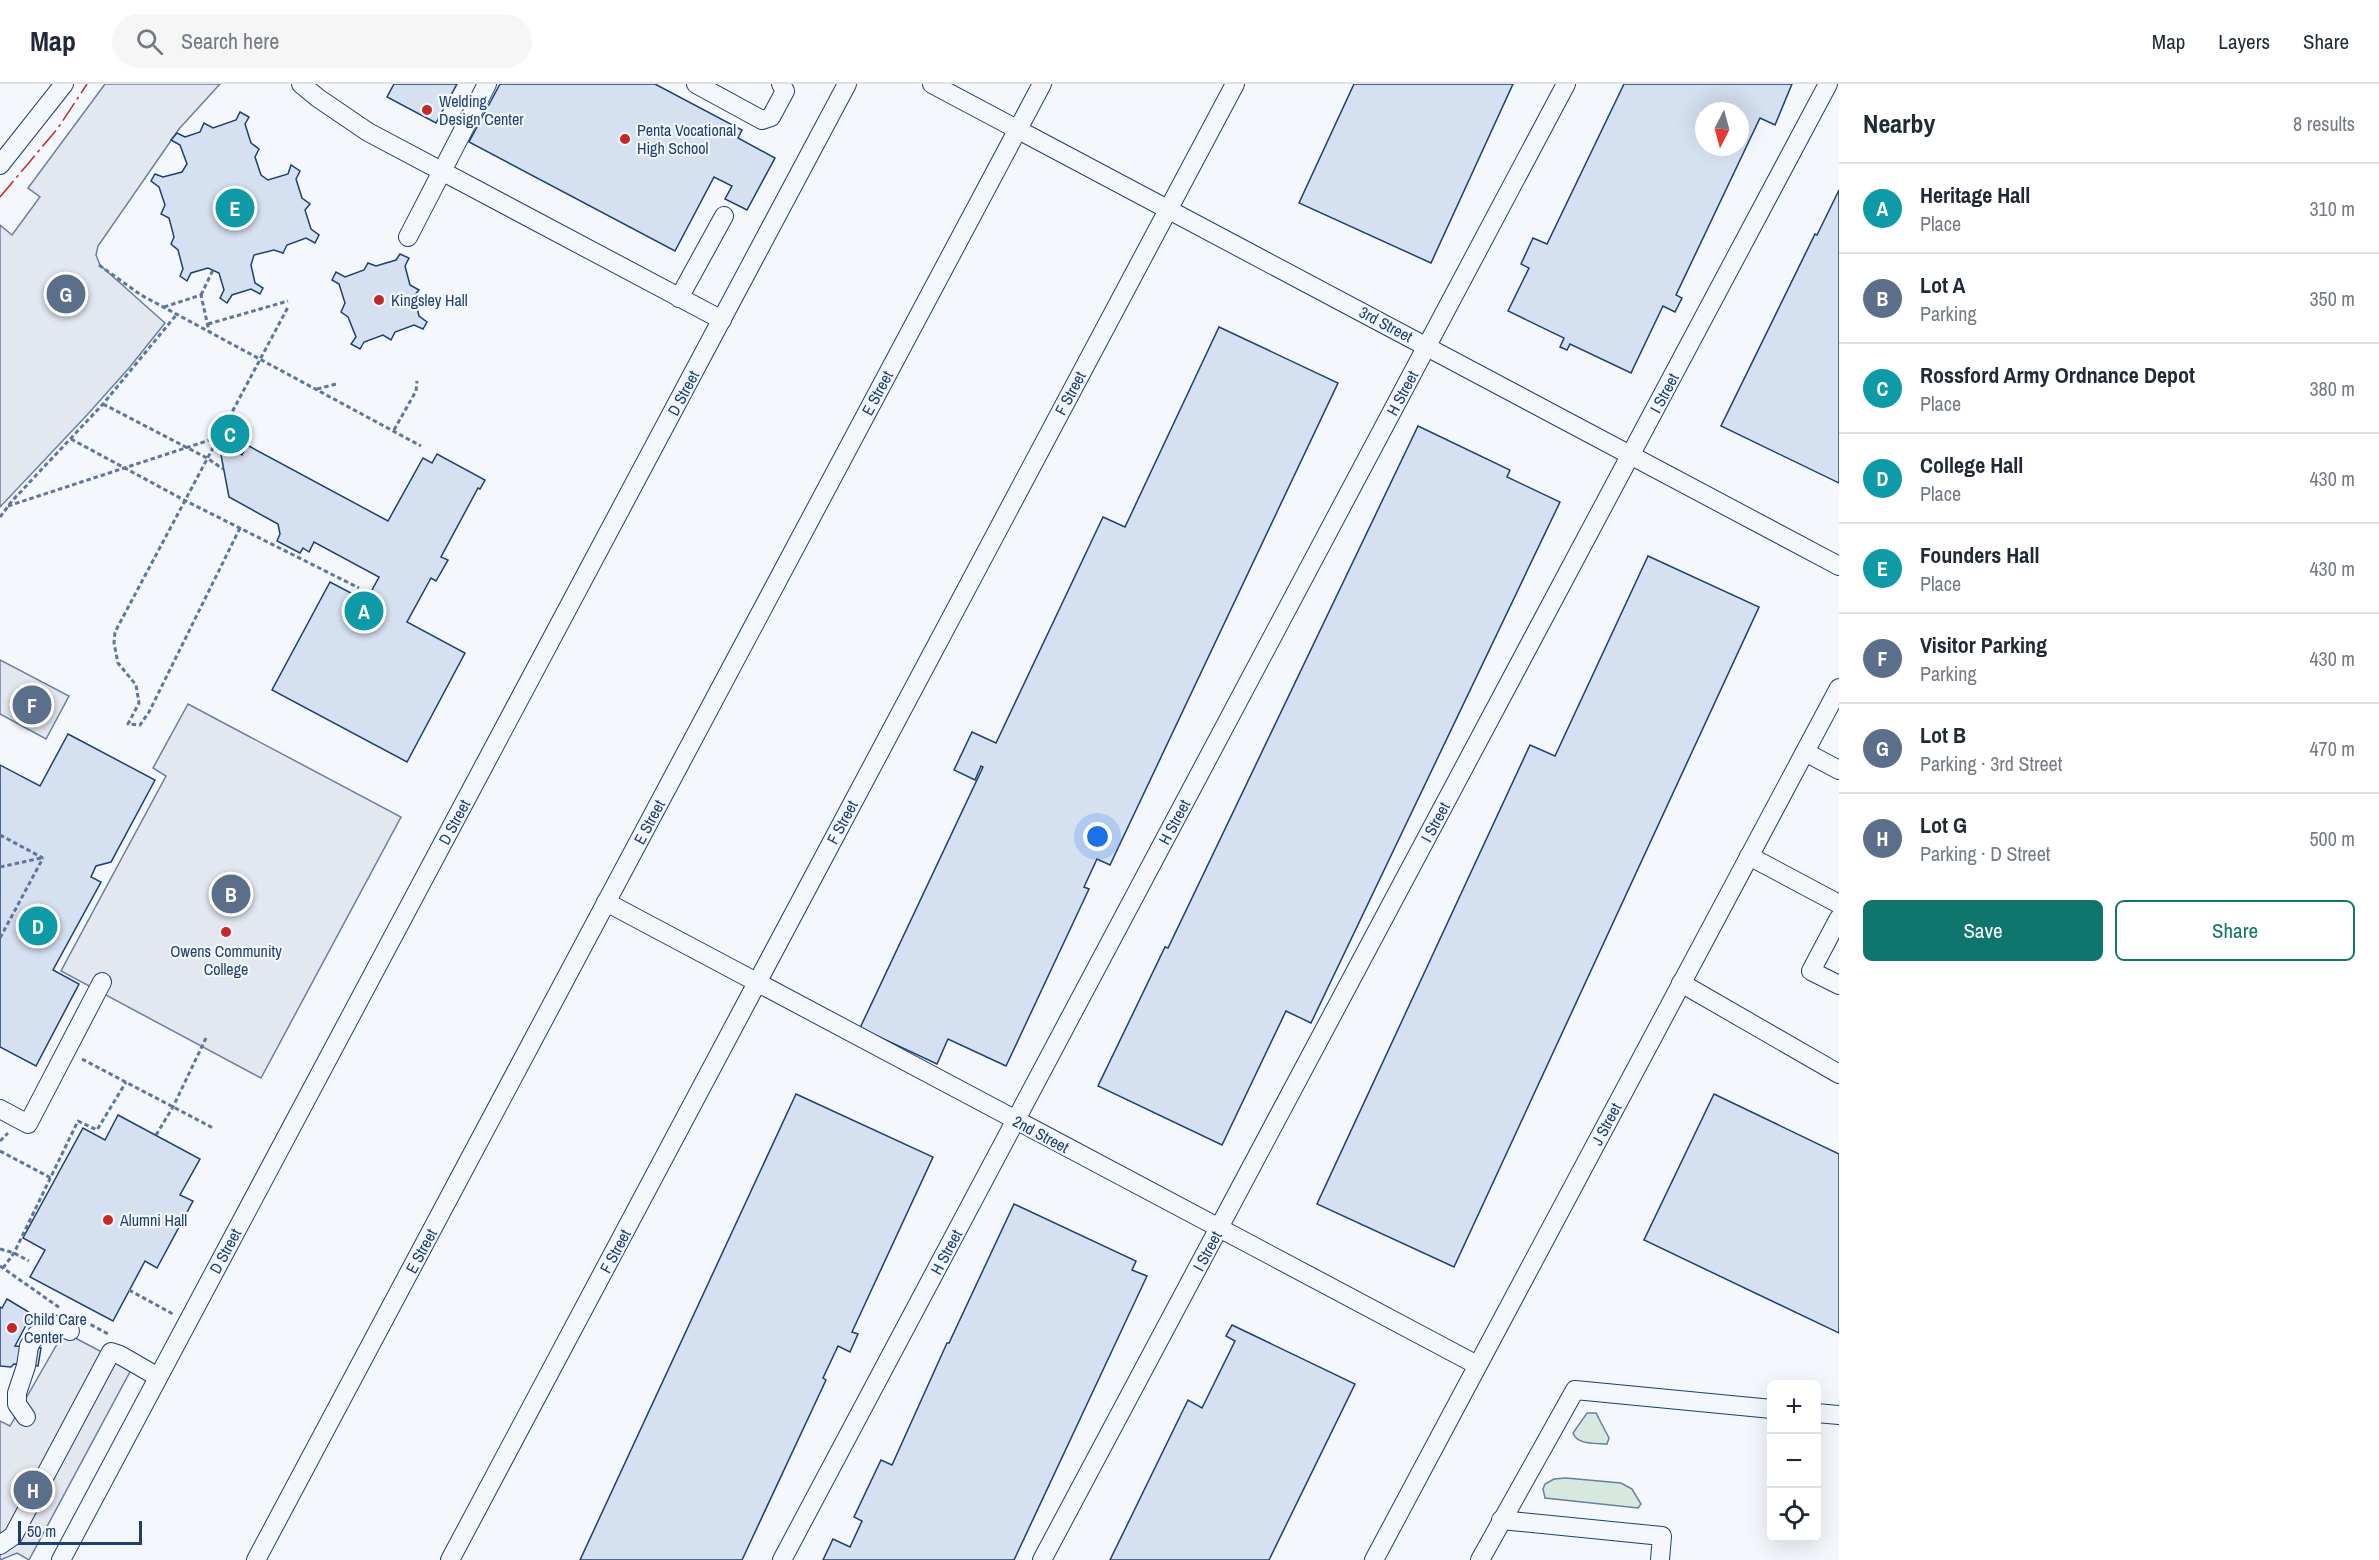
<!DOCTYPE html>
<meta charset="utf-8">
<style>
:root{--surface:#fff;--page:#f6f6f7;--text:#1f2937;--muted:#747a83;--line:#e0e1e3;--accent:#0f766e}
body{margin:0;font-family:"Archivo Narrow",sans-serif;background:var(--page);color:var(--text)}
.controls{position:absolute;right:18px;bottom:18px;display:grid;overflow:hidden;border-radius:9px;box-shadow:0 6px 24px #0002}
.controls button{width:54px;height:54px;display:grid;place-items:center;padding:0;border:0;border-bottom:2px solid var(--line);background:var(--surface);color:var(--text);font:30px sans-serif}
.compass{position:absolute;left:1695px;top:18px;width:54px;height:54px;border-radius:50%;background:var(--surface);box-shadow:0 6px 24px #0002;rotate:186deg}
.scale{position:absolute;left:18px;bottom:15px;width:124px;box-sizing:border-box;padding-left:6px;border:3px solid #1d3f73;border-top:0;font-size:16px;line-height:21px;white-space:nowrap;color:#1d3f73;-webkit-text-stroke:4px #f4f7fb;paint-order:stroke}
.you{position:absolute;left:1098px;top:753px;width:21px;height:21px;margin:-15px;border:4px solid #fff;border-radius:50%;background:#1a73e8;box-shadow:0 0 0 9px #1a73e833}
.badge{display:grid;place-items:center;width:39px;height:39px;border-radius:50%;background:var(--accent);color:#fff;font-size:20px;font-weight:700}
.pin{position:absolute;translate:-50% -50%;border:3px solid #fff;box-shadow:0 2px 6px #0006}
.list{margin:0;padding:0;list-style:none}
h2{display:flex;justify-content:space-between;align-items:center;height:78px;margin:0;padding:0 24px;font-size:26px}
h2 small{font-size:20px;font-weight:400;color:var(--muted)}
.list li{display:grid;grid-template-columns:39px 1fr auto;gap:18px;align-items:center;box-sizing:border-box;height:90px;padding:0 24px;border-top:2px solid var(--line)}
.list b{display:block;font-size:22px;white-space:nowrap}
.list p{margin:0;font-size:20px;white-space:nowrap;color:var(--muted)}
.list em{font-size:20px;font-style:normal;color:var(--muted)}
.actions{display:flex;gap:12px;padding:18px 24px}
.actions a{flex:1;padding:14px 0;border:2px solid var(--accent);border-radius:9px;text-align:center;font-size:21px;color:var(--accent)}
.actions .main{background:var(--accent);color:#fff}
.icon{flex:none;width:33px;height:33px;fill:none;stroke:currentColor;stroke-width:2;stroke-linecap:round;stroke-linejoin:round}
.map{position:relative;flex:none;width:1839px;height:1476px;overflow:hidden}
header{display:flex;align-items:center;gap:36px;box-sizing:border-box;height:84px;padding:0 30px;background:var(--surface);border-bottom:2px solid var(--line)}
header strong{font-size:28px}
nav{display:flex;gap:33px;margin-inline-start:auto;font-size:21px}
.search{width:420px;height:54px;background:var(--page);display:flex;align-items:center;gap:15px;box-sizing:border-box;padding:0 21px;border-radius:33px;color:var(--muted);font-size:22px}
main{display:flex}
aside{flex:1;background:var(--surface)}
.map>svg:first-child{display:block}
.green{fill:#d7e8df;stroke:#687fa3;stroke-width:1.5}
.parking{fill:#e3e8f0;stroke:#687fa3;stroke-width:1.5}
.building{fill:#d5e0f0;stroke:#1d3f73;stroke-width:1.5;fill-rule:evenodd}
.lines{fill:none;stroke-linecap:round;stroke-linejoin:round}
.minor-casing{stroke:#1d3f73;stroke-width:20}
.path{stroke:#5e769c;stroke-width:3;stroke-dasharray:4.5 3;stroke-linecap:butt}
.minor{stroke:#f4f7fb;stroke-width:18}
.power{stroke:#c62828;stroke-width:1.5;stroke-dasharray:21 4.5 3 4.5;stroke-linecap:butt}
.poi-dot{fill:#c62828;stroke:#f4f7fb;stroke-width:2}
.labels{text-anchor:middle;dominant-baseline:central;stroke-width:4.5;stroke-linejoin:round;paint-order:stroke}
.poi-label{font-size:16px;fill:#1d3f73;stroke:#f4f7fb;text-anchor:start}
.street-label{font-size:16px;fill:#1d3f73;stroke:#f4f7fb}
</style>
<header>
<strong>Map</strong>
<div class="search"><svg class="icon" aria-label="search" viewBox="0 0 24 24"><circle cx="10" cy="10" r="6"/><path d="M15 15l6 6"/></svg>Search here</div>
<nav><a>Map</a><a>Layers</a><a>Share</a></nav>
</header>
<main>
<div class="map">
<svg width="1839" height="1476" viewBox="0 0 1839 1476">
<rect width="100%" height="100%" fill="#f4f7fb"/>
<g class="green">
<path d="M1587,1329H1596L1609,1354L1607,1360C1595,1359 1577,1361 1573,1349Z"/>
<polygon points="1566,1394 1621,1399 1632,1405 1641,1420 1638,1424 1545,1414 1543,1405 1545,1400 1554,1395"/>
</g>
<g class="parking">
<polygon points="105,0 220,0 179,45 98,162 96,171 100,181 165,239 129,284 87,331 0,423 0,141 12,151 40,113 28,104"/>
<polygon points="0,576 69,612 46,655 0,630"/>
<polygon points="188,620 401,733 261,994 61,887 166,692 153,684"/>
<polygon points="64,1248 132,1284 29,1476 17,1469 0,1476 0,1337 10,1342"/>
</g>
<g class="building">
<polygon points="394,0 457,0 436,39 387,13"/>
<polygon points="500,0 655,0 742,46 738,54 775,74 747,126 725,115 732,102 714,93 675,167 469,58"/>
<polygon points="1354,0 1513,0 1431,179 1299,119"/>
<path d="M1624,0H1792L1775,41L1760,34L1676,211L1682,214L1675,228L1663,222L1631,289L1570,260L1567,266L1560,263L1564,254L1508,227L1529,184L1521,180L1533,154L1547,160ZM1704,27H1740V63H1704Z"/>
<polygon points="240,28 249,33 245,40 251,59 259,65 255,73 261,91 268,96 288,90 291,81 300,87 296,95 302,114 310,120 305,126 311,145 319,151 315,159 306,154 287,161 283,169 274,166 254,171 251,181 255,199 263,204 260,210 251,205 232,211 227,219 220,214 224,206 219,189 208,184 191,189 187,197 180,192 183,185 178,166 171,160 174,153 169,134 161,130 165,121 159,103 151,97 155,90 163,93 182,88 187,80 180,61 171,56 177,49 185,53 200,48 204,39 213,44 236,36"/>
<polygon points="1839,106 1839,399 1721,342 1815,150 1817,151"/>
<polygon points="400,170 409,174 405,182 410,201 419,206 414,212 419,232 427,238 423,245 414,241 395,248 391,256 383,251 364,258 360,265 351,260 356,253 348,233 341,228 345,219 339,200 332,196 336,188 345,193 364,186 368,179 376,182 396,176"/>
<polygon points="1219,243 1338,299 1110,781 1097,775 1084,803 1089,805 1006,982 948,955 937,980 860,944 983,683 981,682 975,696 954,686 972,648 996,659 1103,433 1125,443"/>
<polygon points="1418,342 1510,386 1507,393 1560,418 1311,939 1286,927 1222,1061 1098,1002 1165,863 1168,864"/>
<polygon points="247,361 388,437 423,374 432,379 437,370 485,396 480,405 478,404 441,473 448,476 436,497 431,494 407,538 465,569 407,678 272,606 330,498 366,517 379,493 314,458 309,468 303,464 300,469 277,457 280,450 278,440 229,413 221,371 226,362 242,371"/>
<polygon points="1648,472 1759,523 1454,1183 1317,1120 1530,661 1555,672"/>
<polygon points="68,650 155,696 111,778 96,782 91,793 101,798 53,886 79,900 36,982 0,963 0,681 40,702"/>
<polygon points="796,1010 933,1073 852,1248 858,1250 850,1268 838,1262 823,1294 826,1296 742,1476 580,1476"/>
<polygon points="1714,1010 1839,1070 1839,1249 1644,1156"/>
<polygon points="118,1031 200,1075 180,1111 193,1117 157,1184 145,1177 113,1237 30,1193 45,1166 23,1154 83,1044 105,1056"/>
<polygon points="1014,1120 1136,1177 1132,1186 1147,1192 1014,1476 823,1476 833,1455 850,1463 862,1437 854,1433 881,1376 892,1381 947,1259 949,1259"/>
<polygon points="7,1215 32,1230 15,1262 41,1264 38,1282 14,1280 11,1283 0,1282 0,1223 2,1224"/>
<polygon points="1232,1241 1355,1300 1269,1476 1110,1476 1188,1316 1202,1324 1235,1257 1226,1252"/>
</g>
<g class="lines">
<defs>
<g id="minor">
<polyline points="301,0 318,14 368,48 722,236"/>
<polyline points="696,0 762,36 771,33 785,7 781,0"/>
<polyline points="932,0 1839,482"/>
<polyline points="0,81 64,0"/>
<polyline points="408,153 487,0"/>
<polyline points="679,214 724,132"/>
<polyline points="1805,668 1839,686"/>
<polyline points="1749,772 1839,820"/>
<polyline points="606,818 1477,1281"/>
<polyline points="1839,834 1811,887 1839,901"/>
<polyline points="1681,899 1839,990"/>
<polyline points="0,1025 28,1040 102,898"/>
<polyline points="1816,1329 1839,1331"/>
<polyline points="26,1333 17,1320 17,1309 26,1282 29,1262 36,1251 53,1240 70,1247"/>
<polyline points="1501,1436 1662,1452 1660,1476"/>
<polyline points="0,1461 13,1452 111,1268 120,1271 158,1293"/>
<polyline points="61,1476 847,0"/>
<polyline points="256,1476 1042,0"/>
<polyline points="450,1476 1235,0"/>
<polyline points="782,1476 1566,0"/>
<polyline points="1042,1476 1828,0"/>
<polyline points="1374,1476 1839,604"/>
<polyline points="1480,1476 1575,1306 1772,1325"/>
</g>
</defs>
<use href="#minor" class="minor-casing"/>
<g class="path">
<polyline points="99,181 141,211 421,362"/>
<polyline points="201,211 213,186"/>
<polyline points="164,223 201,211 209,247"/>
<polyline points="208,240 288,217"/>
<polyline points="317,305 336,300"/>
<polyline points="103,320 207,374 223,385"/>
<polyline points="394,346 416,307 417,297"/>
<polyline points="71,355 184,416 359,504"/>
<polyline points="8,422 216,354"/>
<polyline points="0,433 12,417 103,320 177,230"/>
<polyline points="240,444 149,628 140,641 128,640 139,619 136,601 118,579 114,559 115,548 288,223"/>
<polyline points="0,751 43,774"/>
<polyline points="0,783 41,774"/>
<polyline points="0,854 43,774"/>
<polyline points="82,975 213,1044"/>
<polyline points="156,1051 173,1023 206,954"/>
<polyline points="0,1057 8,1049"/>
<polyline points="0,1067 51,1094"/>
<polyline points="0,1165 14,1169 29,1177"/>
<polyline points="0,1182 60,1224"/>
<polyline points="3,1184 14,1169 78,1037 97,1046 126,998"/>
<polyline points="129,1206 173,1230"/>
<polyline points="84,1237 110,1251"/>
</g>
<use href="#minor" class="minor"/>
<polyline class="power" points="0,113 58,44 87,0"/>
</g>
<g class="poi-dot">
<circle cx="427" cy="26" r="6"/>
<circle cx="625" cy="55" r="6"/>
<circle cx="379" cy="216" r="6"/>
<circle cx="226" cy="848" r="6"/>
<circle cx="108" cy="1136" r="6"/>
<circle cx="12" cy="1244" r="6"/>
</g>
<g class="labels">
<g class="poi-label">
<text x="439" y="17">Welding<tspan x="439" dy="18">Design Center</tspan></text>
<text x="637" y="46">Penta Vocational<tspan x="637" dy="18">High School</tspan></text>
<text x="391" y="216">Kingsley Hall</text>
<text x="226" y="867" text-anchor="middle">Owens Community<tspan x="226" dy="18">College</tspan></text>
<text x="120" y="1136">Alumni Hall</text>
<text x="24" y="1235">Child Care<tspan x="24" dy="18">Center</tspan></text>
</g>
<g class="street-label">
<text transform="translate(1386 240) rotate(28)">3rd Street</text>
<text transform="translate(683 309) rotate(-62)">D Street</text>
<text transform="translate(877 309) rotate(-62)">E Street</text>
<text transform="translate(1070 309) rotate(-62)">F Street</text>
<text transform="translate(1402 309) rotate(-62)">H Street</text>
<text transform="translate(1664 309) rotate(-62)">I Street</text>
<text transform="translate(454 738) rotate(-62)">D Street</text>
<text transform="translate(649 738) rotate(-62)">E Street</text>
<text transform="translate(842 738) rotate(-62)">F Street</text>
<text transform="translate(1174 738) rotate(-62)">H Street</text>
<text transform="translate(1435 738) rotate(-62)">I Street</text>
<text transform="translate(1606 1040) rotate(-62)">J Street</text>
<text transform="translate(1041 1050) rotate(28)">2nd Street</text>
<text transform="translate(225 1167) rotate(-62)">D Street</text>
<text transform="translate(421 1167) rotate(-62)">E Street</text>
<text transform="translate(615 1167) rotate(-62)">F Street</text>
<text transform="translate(1207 1167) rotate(-62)">I Street</text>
<text transform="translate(946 1168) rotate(-62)">H Street</text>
</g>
</g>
</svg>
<div class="controls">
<button>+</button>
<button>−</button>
<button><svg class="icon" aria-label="locate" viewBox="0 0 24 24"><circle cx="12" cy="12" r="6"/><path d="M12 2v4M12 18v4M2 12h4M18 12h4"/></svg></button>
</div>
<svg class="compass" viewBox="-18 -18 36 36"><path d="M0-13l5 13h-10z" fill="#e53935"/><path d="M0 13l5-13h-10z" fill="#747a83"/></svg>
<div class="scale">50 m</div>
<div class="you"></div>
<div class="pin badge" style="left:364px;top:527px;background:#0f9aa8">A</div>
<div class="pin badge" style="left:231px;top:810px;background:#5c6f8a">B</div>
<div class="pin badge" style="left:230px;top:350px;background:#0f9aa8">C</div>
<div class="pin badge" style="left:38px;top:842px;background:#0f9aa8">D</div>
<div class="pin badge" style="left:235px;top:124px;background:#0f9aa8">E</div>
<div class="pin badge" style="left:32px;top:621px;background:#5c6f8a">F</div>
<div class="pin badge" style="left:66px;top:210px;background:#5c6f8a">G</div>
<div class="pin badge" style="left:33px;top:1406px;background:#5c6f8a">H</div>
</div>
<aside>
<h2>Nearby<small>8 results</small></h2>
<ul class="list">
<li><span class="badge" style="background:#0f9aa8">A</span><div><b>Heritage Hall</b><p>Place</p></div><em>310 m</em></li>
<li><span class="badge" style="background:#5c6f8a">B</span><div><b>Lot A</b><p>Parking</p></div><em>350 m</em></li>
<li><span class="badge" style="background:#0f9aa8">C</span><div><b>Rossford Army Ordnance Depot</b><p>Place</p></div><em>380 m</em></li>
<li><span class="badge" style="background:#0f9aa8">D</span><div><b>College Hall</b><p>Place</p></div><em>430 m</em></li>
<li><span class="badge" style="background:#0f9aa8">E</span><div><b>Founders Hall</b><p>Place</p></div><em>430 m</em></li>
<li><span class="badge" style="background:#5c6f8a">F</span><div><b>Visitor Parking</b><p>Parking</p></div><em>430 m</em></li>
<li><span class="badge" style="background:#5c6f8a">G</span><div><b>Lot B</b><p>Parking · 3rd Street</p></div><em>470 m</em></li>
<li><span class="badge" style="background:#5c6f8a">H</span><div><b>Lot G</b><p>Parking · D Street</p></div><em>500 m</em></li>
</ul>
<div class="actions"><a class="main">Save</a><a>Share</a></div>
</aside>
</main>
